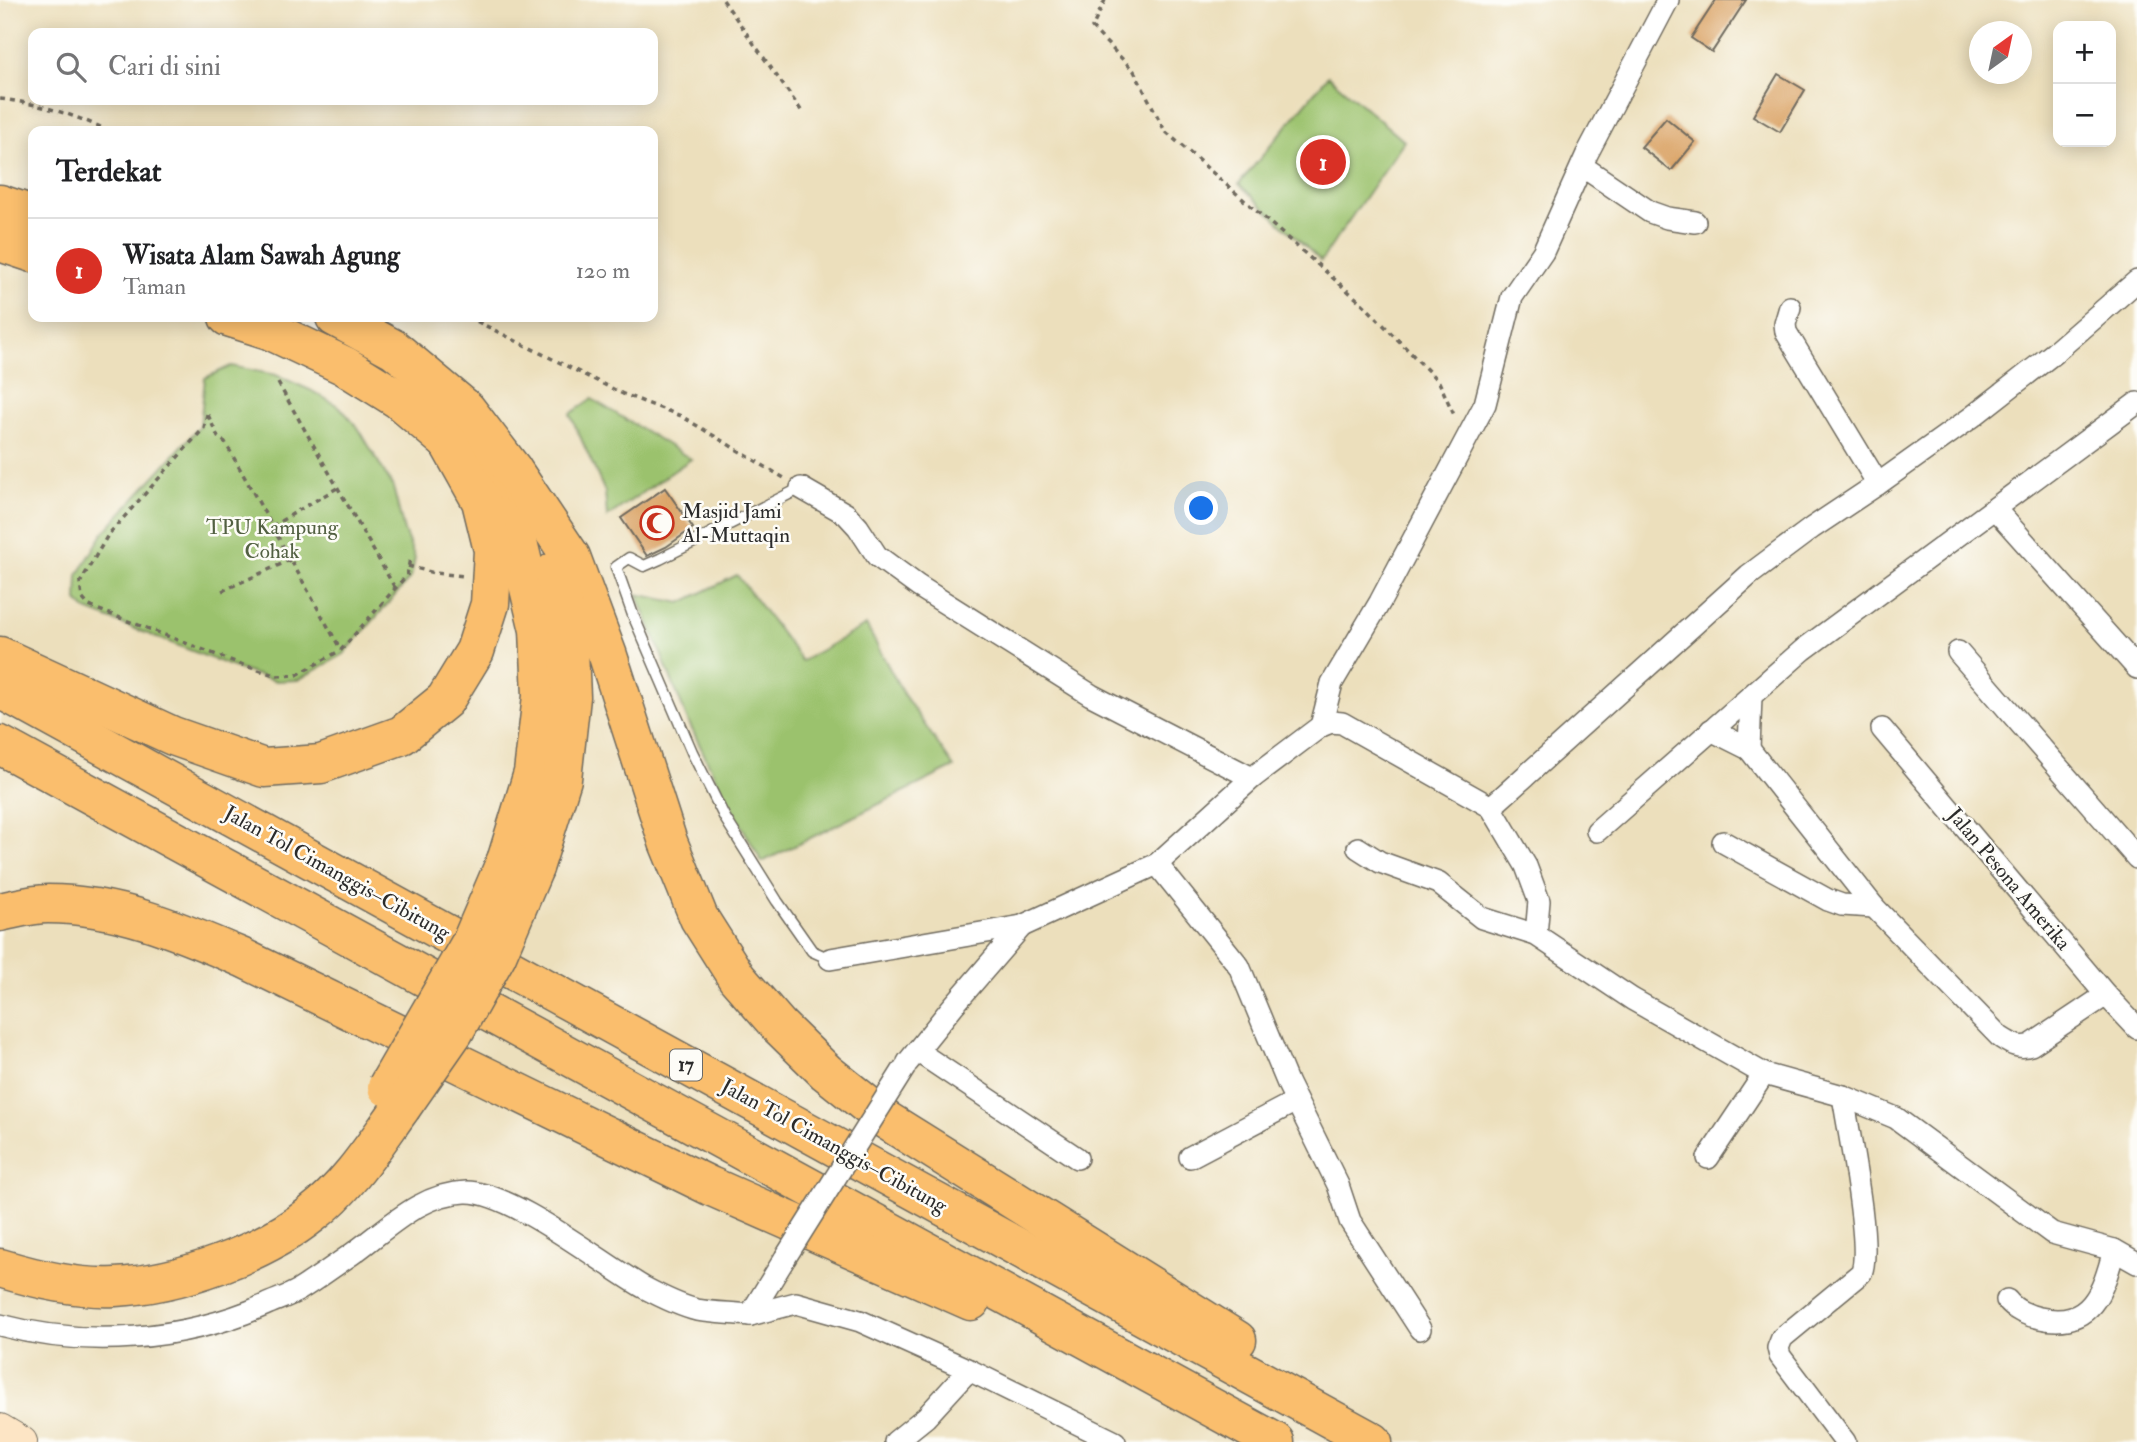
<!DOCTYPE html>
<html lang="id">
<meta charset="utf-8">
<style>
:root{--surface:#fff;--page:#f2f2f2;--text:#202124;--muted:#757577;--line:#e0e0e0;--accent:#d93025}
body{margin:0;font-family:"IM FELL Double Pica",serif;background:var(--page);color:var(--text)}
.controls{position:absolute;right:21px;top:21px;display:grid;overflow:hidden;border-radius:14px;box-shadow:0 4px 18px #0003}
.controls button{width:63px;height:63px;display:grid;place-items:center;padding:0;border:0;border-bottom:2px solid var(--line);background:var(--surface);color:var(--text);font:35px sans-serif}
.compass{position:absolute;left:1969px;top:21px;width:63px;height:63px;border-radius:50%;background:var(--surface);box-shadow:0 4px 18px #0003;rotate:33deg}
.you{position:absolute;left:1202px;top:509px;width:24px;height:24px;margin:-18px;border:5px solid #fff;border-radius:50%;background:#1a73e8;box-shadow:0 0 0 10px #1a73e833}
.badge{display:grid;place-items:center;width:46px;height:46px;border-radius:50%;background:var(--accent);color:#fff;font-size:23px;font-weight:700}
.pin{position:absolute;translate:-50% -50%;border:4px solid #fff;box-shadow:0 2px 7px #0006}
.list{margin:0;padding:0;list-style:none}
h2{display:flex;justify-content:space-between;align-items:center;height:91px;margin:0;padding:0 28px;font-size:30px}
h2 small{font-size:23px;font-weight:400;color:var(--muted)}
.list li{display:grid;grid-template-columns:46px 1fr auto;gap:21px;align-items:center;box-sizing:border-box;height:105px;padding:0 28px;border-top:2px solid var(--line)}
.list b{display:block;font-size:26px;white-space:nowrap}
.list p{margin:0;font-size:23px;white-space:nowrap;color:var(--muted)}
.list em{font-size:23px;font-style:normal;color:var(--muted)}
.icon{flex:none;width:38px;height:38px;fill:none;stroke:currentColor;stroke-width:2;stroke-linecap:round;stroke-linejoin:round}
.map{position:relative;flex:none;width:2137px;height:1442px;overflow:hidden}
.search{position:absolute;background:var(--surface);box-shadow:0 4px 18px #0003;left:28px;top:28px;width:630px;height:77px;display:flex;align-items:center;gap:18px;box-sizing:border-box;padding:0 24px;border-radius:14px;color:var(--muted);font-size:26px}
.panel{position:absolute;background:var(--surface);box-shadow:0 4px 18px #0003;left:28px;top:126px;width:630px;height:196px;border-radius:14px}
.map>svg:first-child{display:block}
.green{fill:#9bc26d;stroke:#63764c;stroke-width:2}
.building{fill:#d89d5c}
.lines{fill:none;stroke-linecap:round;stroke-linejoin:round}
.lane-casing{stroke:#6f6a5e;stroke-width:13}
.street-casing{stroke:#6f6a5e;stroke-width:24}
.secondary-casing{stroke:#6f6a5e;stroke-width:32}
.highway-casing{stroke:#6f6a5e;stroke-width:41}
.path{stroke:#6f6a5e;stroke-width:3.5;stroke-dasharray:5 5;stroke-linecap:butt}
.lane{stroke:#fff;stroke-width:10}
.street{stroke:#fff;stroke-width:21}
.secondary{stroke:#fde5c5;stroke-width:30}
.highway{stroke:#fabe6d;stroke-width:38}
.street-bridge-casing{stroke:#6f6a5e;stroke-width:24;stroke-linecap:butt}
.highway-bridge-casing{stroke:#6f6a5e;stroke-width:41;stroke-linecap:butt}
.street-bridge{stroke:#fff;stroke-width:21}
.highway-bridge{stroke:#fabe6d;stroke-width:38}
.labels{text-anchor:middle;dominant-baseline:central;stroke-width:5;stroke-linejoin:round;paint-order:stroke}
.shield{fill:#fdfcf7;stroke:#6a6a68;stroke-width:2}
.shield-label{font-size:19px;font-weight:bold;fill:#2b2b2b}
.poi-label{font-size:21px;fill:#2b2b2b;stroke:#fdfcf7;text-anchor:start}
.park-label{font-size:21px;fill:#526042;stroke:#fdfcf7}
.street-label{font-size:21px;fill:#2b2b2b;stroke:#fdfcf7}
</style>
<div class="map">
<svg width="2137" height="1442" viewBox="0 0 2137 1442">
<rect width="100%" height="100%" fill="#fdfcf7"/>
<filter id="ink" filterUnits="userSpaceOnUse"><feTurbulence type="fractalNoise" baseFrequency=".0143" numOctaves="2"/><feDisplacementMap in="SourceGraphic" scale="14" xChannelSelector="R" yChannelSelector="G"/><feConvolveMatrix kernelMatrix="1 2 1 2 8 2 1 2 1" color-interpolation-filters="sRGB"/></filter>
<filter id="wash" filterUnits="userSpaceOnUse"><feTurbulence type="fractalNoise" baseFrequency=".00686" numOctaves="4" result="noise"/><feDisplacementMap in="SourceGraphic" scale="28" xChannelSelector="R" yChannelSelector="G"/><feGaussianBlur stdDeviation="1.57" result="paint"/><feColorMatrix in="noise" values="0 0 0 0 0 0 0 0 0 0 0 0 0 0 0 0 0 1.4 0 .05"/><feComposite in="paint" operator="in"/></filter>
<g filter="url(#wash)">
<rect width="100%" height="100%" fill="#ecdfbc"/>
<g class="green">
<polygon points="1328,76 1404,141 1321,261 1239,184"/>
<polygon points="231,366 276,375 310,390 340,407 359,429 393,487 404,531 415,558 411,577 344,654 298,680 276,681 241,670 86,610 77,601 78,575 104,532 200,426 205,378"/>
<polygon points="592,399 691,459 607,517 605,492 570,414"/>
<polygon points="737,575 802,661 866,625 904,695 954,767 762,862 721,789 688,721 637,594 681,603"/>
</g>
<g id="blocks">
<g class="building">
<polygon points="1716,0 1746,0 1712,52 1691,38"/>
<polygon points="1778,74 1805,90 1780,132 1753,116"/>
<polygon points="1666,118 1695,142 1671,171 1641,147"/>
<polygon points="665,488 693,528 666,547 647,556 621,518"/>
</g>
</g>
</g>
<g filter="url(#ink)">
<use href="#blocks" fill-opacity="0" stroke="#6f6a5e" stroke-width="2"/>
<g class="lines">
<defs>
<polyline id="lane" points="801,488 660,559 644,566 629,558 616,567 633,615 692,752 725,818 777,901 812,951 830,959"/>
<g id="street">
<polyline points="1582,166 1650,212 1667,218 1695,222"/>
<polyline points="1790,307 1785,324 1786,332 1878,484"/>
<polyline points="801,488 846,514 858,527 877,556 918,586 1091,695 1252,778"/>
<polyline points="1995,509 2137,668"/>
<polyline points="1958,652 2137,858"/>
<polyline points="1321,726 1332,683 1380,602 1485,404 1512,297 1543,252 1587,154 1668,0"/>
<polyline points="1882,729 2106,995 2137,1028"/>
<polyline points="1711,730 1749,749 1751,696"/>
<path d="M1749,749L1874,907L2000,1037C2011,1044 2018,1049 2031,1045L2106,995"/>
<polyline points="1491,807 1526,866 1539,901 1536,935"/>
<polyline points="1597,831 1803,650 2137,403"/>
<polyline points="1723,842 1828,900 1842,905 1874,907"/>
<polyline points="1358,848 1380,862 1438,883 1482,918 1536,935 1632,999 1764,1074 1843,1096 1896,1118 2052,1233 2114,1250 2137,1263"/>
<polyline points="1157,864 1239,966 1288,1084 1338,1185 1350,1221 1420,1329"/>
<polyline points="830,959 1022,926 1157,864 1252,778 1321,726 1331,722 1342,723 1491,807 1749,575 1812,528 1878,484 1972,417 2054,353 2137,281"/>
<polyline points="917,1051 1077,1158"/>
<polyline points="908,1062 953,1006 1022,926"/>
<path d="M1843,1096C1848,1129 1873,1249 1861,1273L1782,1338L1778,1348L1780,1356L1845,1442"/>
<polyline points="1190,1157 1296,1101"/>
<polyline points="1708,1158 1764,1074"/>
<path d="M2007,1300C2014,1310 2029,1316 2040,1318C2091,1329 2103,1292 2114,1250"/>
<polyline points="750,1315 796,1303 860,1321 969,1370 1115,1442"/>
<path d="M0,1325C86,1348 183,1341 265,1305C276,1300 289,1296 299,1290C317,1279 334,1266 352,1254C387,1229 421,1193 466,1192C511,1191 601,1263 643,1287C658,1295 680,1306 697,1310C713,1313 732,1313 750,1315L785,1258"/>
<polyline points="895,1442 926,1417 969,1370"/>
</g>
<polyline id="secondary" points="0,1429 22,1442"/>
<g id="highway">
<polyline points="0,204 33,215"/>
<polyline points="0,242 33,253"/>
<polyline points="228,317 269,330 345,366 398,399 448,442 490,496 519,546 539,630 542,696 533,773 507,858"/>
<polyline points="335,317 394,349 466,409 512,469 522,490"/>
<polyline points="512,469 571,557 608,656 668,842 699,918 737,978 779,1026 826,1072 886,1120 1237,1340"/>
<polyline points="0,656 173,736 264,768 321,764 402,735 445,700 475,651 490,604 493,550 481,501 448,442"/>
<polyline points="0,689 1373,1442"/>
<polyline points="0,745 1275,1442"/>
<polyline points="534,868 562,779 571,697 568,626 554,572"/>
<path d="M0,912C15,909 32,904 48,904C118,904 180,931 243,958L710,1186L971,1301"/>
<path d="M0,1268C36,1279 77,1289 115,1287C179,1284 262,1254 312,1214C348,1187 375,1144 401,1108"/>
</g>
</defs>
<use href="#lane" class="lane-casing"/>
<use href="#street" class="street-casing"/>
<use href="#secondary" class="secondary-casing"/>
<use href="#highway" class="highway-casing"/>
<g class="path">
<polyline points="723,0 803,113"/>
<polyline points="1105,0 1092,28 1134,71 1165,131 1365,306 1439,382 1455,417"/>
<path d="M0,99C38,103 75,115 109,131"/>
<polyline points="468,317 623,394 681,416 784,478"/>
<polyline points="278,383 395,588"/>
<polyline points="207,414 204,428 108,535 80,583 82,598 89,606 243,665 277,676 297,675 341,650 407,575 410,558"/>
<polyline points="208,415 218,437 225,442 341,650"/>
<polyline points="272,526 337,488"/>
<polyline points="408,566 434,573 464,576"/>
<polyline points="222,591 290,560"/>
</g>
<use href="#lane" class="lane"/>
<use href="#street" class="street"/>
<use href="#secondary" class="secondary"/>
<use href="#highway" class="highway"/>
<defs>
<polyline id="street-bridge" points="785,1258 905,1067"/>
<g id="highway-bridge">
<polyline points="387,1087 471,942 507,858"/>
<polyline points="401,1108 454,1032 497,955 534,868"/>
</g>
</defs>
<use href="#street-bridge" class="street-bridge-casing"/>
<use href="#highway-bridge" class="highway-bridge-casing"/>
<use href="#street-bridge" class="street-bridge"/>
<use href="#highway-bridge" class="highway-bridge"/>
</g>
</g>
<defs>
<symbol id="mosque-ring" viewBox="-11 -11 22 22"><circle r="9.5" fill="#fdfcf7" stroke="#c8321e" stroke-width="1.5"/><path d="M3.5-4.9A6 6 0 1 0 3.5 4.9A5 5 0 1 1 3.5-4.9Z" fill="#c8321e"/></symbol>
</defs>
<g fill-rule="evenodd">
<use href="#mosque-ring" x="638" y="504" width="38" height="38"/>
</g>
<g class="labels">
<rect class="shield" x="670" y="1049.5" width="32" height="31" rx="5"/>
<g class="shield-label">
<text x="686" y="1065">17</text>
</g>
<g class="poi-label">
<text x="682" y="511">Masjid Jami<tspan x="682" dy="24">Al-Muttaqin</tspan></text>
</g>
<g class="park-label">
<text x="272" y="527">TPU Kampung<tspan x="272" dy="24">Cohak</tspan></text>
</g>
<g class="street-label">
<text transform="translate(337 873) rotate(29)">Jalan Tol Cimanggis–Cibitung</text>
<text transform="translate(2009 879) rotate(50)">Jalan Pesona Amerika</text>
<text transform="translate(834 1146) rotate(29)">Jalan Tol Cimanggis–Cibitung</text>
</g>
</g>
</svg>
<div class="controls">
<button>+</button>
<button>−</button>
</div>
<svg class="compass" viewBox="-18 -18 36 36"><path d="M0-13l5 13h-10z" fill="#e53935"/><path d="M0 13l5-13h-10z" fill="#757577"/></svg>
<div class="you"></div>
<div class="pin badge" style="left:1323px;top:162px">1</div>
<div class="search"><svg class="icon" aria-label="search" viewBox="0 0 24 24"><circle cx="10" cy="10" r="6"/><path d="M15 15l6 6"/></svg>Cari di sini</div>
<section class="panel">
<h2>Terdekat<small></small></h2>
<ul class="list">
<li><span class="badge">1</span><div><b>Wisata Alam Sawah Agung</b><p>Taman</p></div><em>120 m</em></li>
</ul>
</section>
</div>
